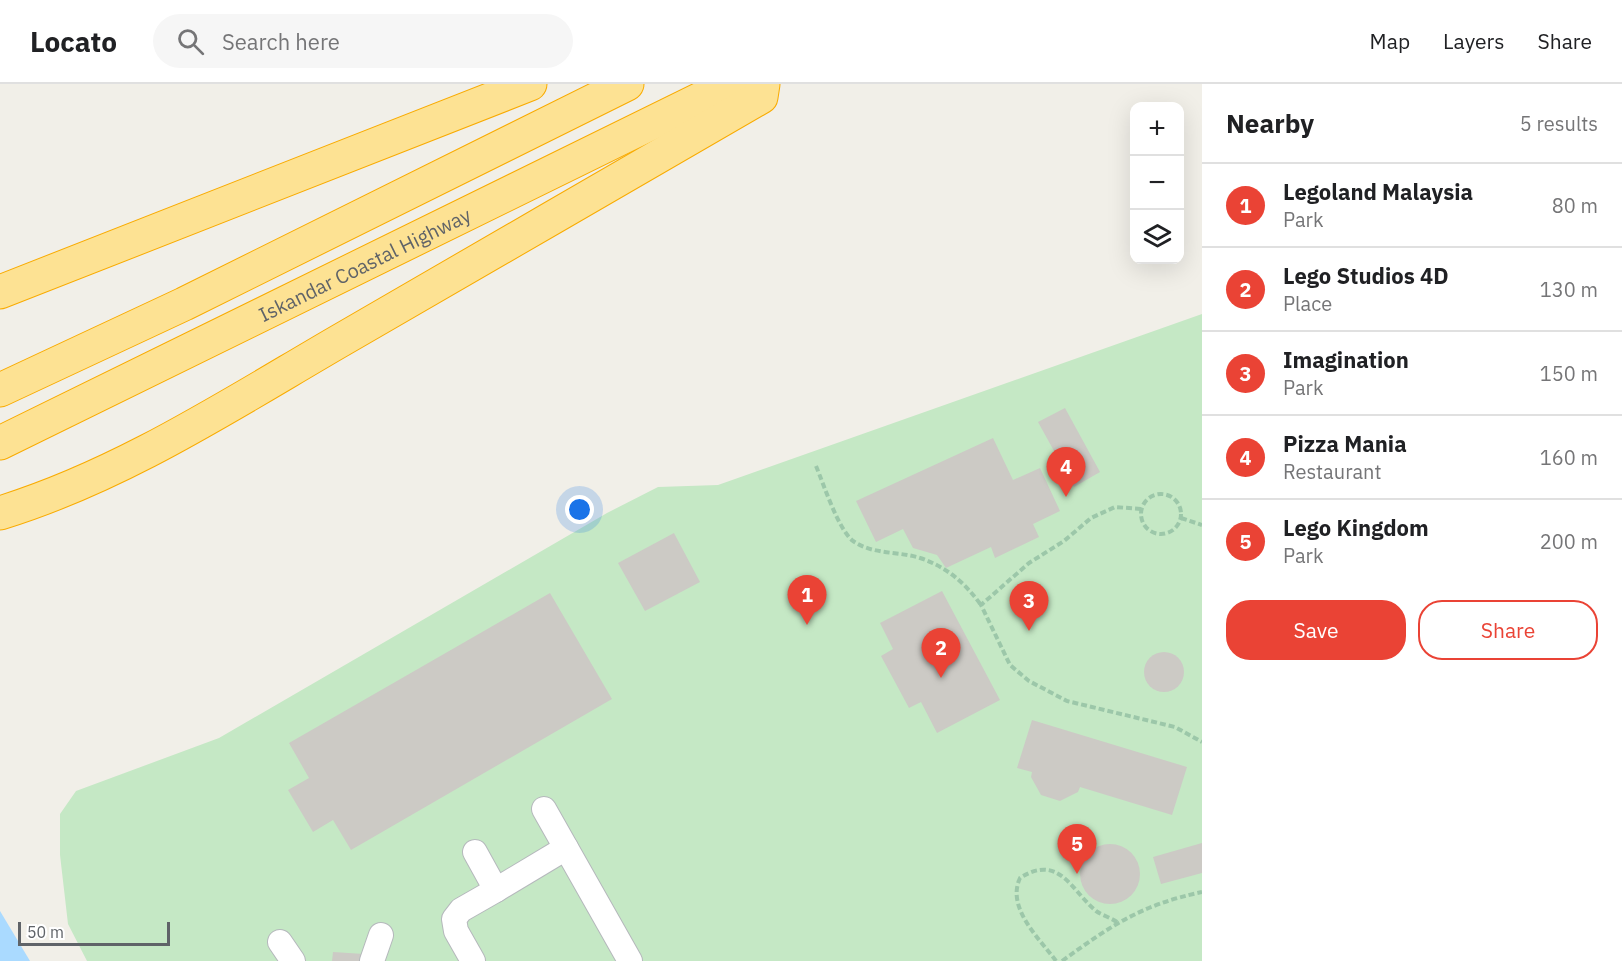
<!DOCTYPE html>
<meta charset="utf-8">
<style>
:root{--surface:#fff;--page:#f6f6f6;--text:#202124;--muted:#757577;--line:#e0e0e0;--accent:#ea4335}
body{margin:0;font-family:"IBM Plex Sans",sans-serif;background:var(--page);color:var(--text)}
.controls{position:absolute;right:18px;top:18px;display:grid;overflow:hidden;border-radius:12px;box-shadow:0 6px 24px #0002}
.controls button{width:54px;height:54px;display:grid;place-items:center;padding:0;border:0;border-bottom:2px solid var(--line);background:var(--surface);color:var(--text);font:30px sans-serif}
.scale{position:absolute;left:18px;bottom:15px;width:152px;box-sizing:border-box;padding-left:6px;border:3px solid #5f6368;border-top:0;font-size:16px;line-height:21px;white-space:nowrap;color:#5f6368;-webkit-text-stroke:4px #fff;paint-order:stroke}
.you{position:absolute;left:580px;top:426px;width:21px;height:21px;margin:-15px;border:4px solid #fff;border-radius:50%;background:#1a73e8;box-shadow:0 0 0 9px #1a73e833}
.badge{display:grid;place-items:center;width:39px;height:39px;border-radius:50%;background:var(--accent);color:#fff;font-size:20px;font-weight:700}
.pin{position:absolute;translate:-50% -50px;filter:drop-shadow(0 2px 3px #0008)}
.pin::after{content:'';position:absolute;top:32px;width:21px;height:18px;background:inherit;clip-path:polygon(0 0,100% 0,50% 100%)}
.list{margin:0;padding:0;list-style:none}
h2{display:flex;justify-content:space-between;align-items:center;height:78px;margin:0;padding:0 24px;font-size:26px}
h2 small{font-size:20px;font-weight:400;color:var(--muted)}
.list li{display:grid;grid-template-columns:39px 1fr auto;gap:18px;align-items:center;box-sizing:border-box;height:84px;padding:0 24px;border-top:2px solid var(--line)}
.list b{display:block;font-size:22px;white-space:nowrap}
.list p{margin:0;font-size:20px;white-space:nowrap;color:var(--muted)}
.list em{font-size:20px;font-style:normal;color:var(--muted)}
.actions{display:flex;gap:12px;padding:18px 24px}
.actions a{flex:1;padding:14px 0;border:2px solid var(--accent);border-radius:24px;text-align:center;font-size:21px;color:var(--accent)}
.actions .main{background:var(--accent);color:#fff}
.icon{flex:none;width:33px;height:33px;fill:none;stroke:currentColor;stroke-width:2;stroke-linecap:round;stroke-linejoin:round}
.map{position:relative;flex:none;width:1202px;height:877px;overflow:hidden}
header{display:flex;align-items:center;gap:36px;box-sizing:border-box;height:84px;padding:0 30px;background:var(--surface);border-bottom:2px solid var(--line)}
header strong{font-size:28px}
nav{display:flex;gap:33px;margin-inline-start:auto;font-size:21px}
.search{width:420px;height:54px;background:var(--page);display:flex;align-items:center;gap:15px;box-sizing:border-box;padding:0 21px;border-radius:33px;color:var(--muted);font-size:22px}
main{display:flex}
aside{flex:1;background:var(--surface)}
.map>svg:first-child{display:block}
.green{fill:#c5e8c5}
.water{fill:#aadaff}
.building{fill:#cccac5}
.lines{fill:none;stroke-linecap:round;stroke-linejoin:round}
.minor-casing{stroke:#b5b8bc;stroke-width:26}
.highway-casing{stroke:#f9ab00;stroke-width:35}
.path{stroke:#9cc7a9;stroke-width:4;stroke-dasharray:6 3;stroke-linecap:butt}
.minor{stroke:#fff;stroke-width:24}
.highway{stroke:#fde293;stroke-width:33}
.labels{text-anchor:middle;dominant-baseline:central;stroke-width:5;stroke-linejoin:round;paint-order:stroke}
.street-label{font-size:20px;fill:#5f6368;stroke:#fff}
</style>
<header>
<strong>Locato</strong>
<div class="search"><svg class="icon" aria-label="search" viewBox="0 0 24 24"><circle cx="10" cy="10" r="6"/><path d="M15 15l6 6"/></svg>Search here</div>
<nav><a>Map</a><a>Layers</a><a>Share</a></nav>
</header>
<main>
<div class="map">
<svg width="1202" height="877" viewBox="0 0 1202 877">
<rect width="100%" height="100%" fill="#f1efe8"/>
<polygon class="green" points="1202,230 1202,877 87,877 68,840 60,771 60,730 76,707 219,654 607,429 658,403 718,401"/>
<polygon class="water" points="0,827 30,877 0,877"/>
<g class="building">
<polygon points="1065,324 1100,388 1074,403 1038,338"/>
<polygon points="993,354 1013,396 1040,384 1060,427 1033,440 1039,453 995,474 991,463 946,484 937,471 913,464 903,445 876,458 856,417"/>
<polygon points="674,449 700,498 645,527 618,479"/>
<polygon points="942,507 1000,616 937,649 921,618 909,624 881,572 893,565 880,539"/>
<polygon points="550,509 612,615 351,766 333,736 313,748 288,706 309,694 289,659"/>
<circle cx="1164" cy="588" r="20"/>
<polygon points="1032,636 1187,683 1172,731 1080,703 1078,708 1060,717 1041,711 1031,693 1032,688 1017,684"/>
<polygon points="1202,759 1202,789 1161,800 1153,773"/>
<circle cx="1110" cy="790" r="30"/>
<polygon points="333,868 364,870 363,877 332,877"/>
</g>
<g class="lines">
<defs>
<g id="minor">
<polyline points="544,725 630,877"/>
<polyline points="496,806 566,764"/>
<polyline points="280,858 293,877"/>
<polyline points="372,877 381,851"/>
<polyline points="473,877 456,847 454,835 461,826 496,806 475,768"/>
</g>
<g id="highway">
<polyline points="0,208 530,0"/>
<polyline points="0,306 184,220 627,0"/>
<path id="s1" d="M0,359L731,0"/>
<path d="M0,429C120,392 228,322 336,259C478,177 619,95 761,13L763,0"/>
</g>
</defs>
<use href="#minor" class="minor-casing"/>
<use href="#highway" class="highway-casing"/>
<g class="path">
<path d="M816,382C824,401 838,445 853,457C873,471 898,467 920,474C947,483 965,499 981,521"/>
<circle cx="1161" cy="430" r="20"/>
<polyline points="1141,425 1115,423 1091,434 1064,457 1029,479 981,521 1010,581 1029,597 1067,617 1175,643 1202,658"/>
<polyline points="1181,434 1202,441"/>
<path d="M1056,877C1039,854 1006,824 1020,794C1059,769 1071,806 1096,827C1102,831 1111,834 1117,838"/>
<path d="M1062,877C1112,841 1141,821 1202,808"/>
</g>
<use href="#minor" class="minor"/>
<use href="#highway" class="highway"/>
</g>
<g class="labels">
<g class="street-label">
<text stroke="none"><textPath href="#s1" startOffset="406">Iskandar Coastal Highway</textPath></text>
</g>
</g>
</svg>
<div class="controls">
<button>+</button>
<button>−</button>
<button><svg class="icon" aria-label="layers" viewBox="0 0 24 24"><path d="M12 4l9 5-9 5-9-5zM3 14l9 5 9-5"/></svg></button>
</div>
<div class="scale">50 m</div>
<div class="you"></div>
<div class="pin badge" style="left:807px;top:541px">1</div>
<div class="pin badge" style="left:941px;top:594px">2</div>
<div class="pin badge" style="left:1029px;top:547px">3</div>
<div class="pin badge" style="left:1066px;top:413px">4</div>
<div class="pin badge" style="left:1077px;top:790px">5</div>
</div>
<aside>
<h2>Nearby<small>5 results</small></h2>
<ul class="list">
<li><span class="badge">1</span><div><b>Legoland Malaysia</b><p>Park</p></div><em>80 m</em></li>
<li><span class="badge">2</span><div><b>Lego Studios 4D</b><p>Place</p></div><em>130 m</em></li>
<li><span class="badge">3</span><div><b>Imagination</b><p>Park</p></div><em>150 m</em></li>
<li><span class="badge">4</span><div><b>Pizza Mania</b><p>Restaurant</p></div><em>160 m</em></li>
<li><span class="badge">5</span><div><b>Lego Kingdom</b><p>Park</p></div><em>200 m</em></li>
</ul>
<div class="actions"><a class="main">Save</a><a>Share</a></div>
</aside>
</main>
